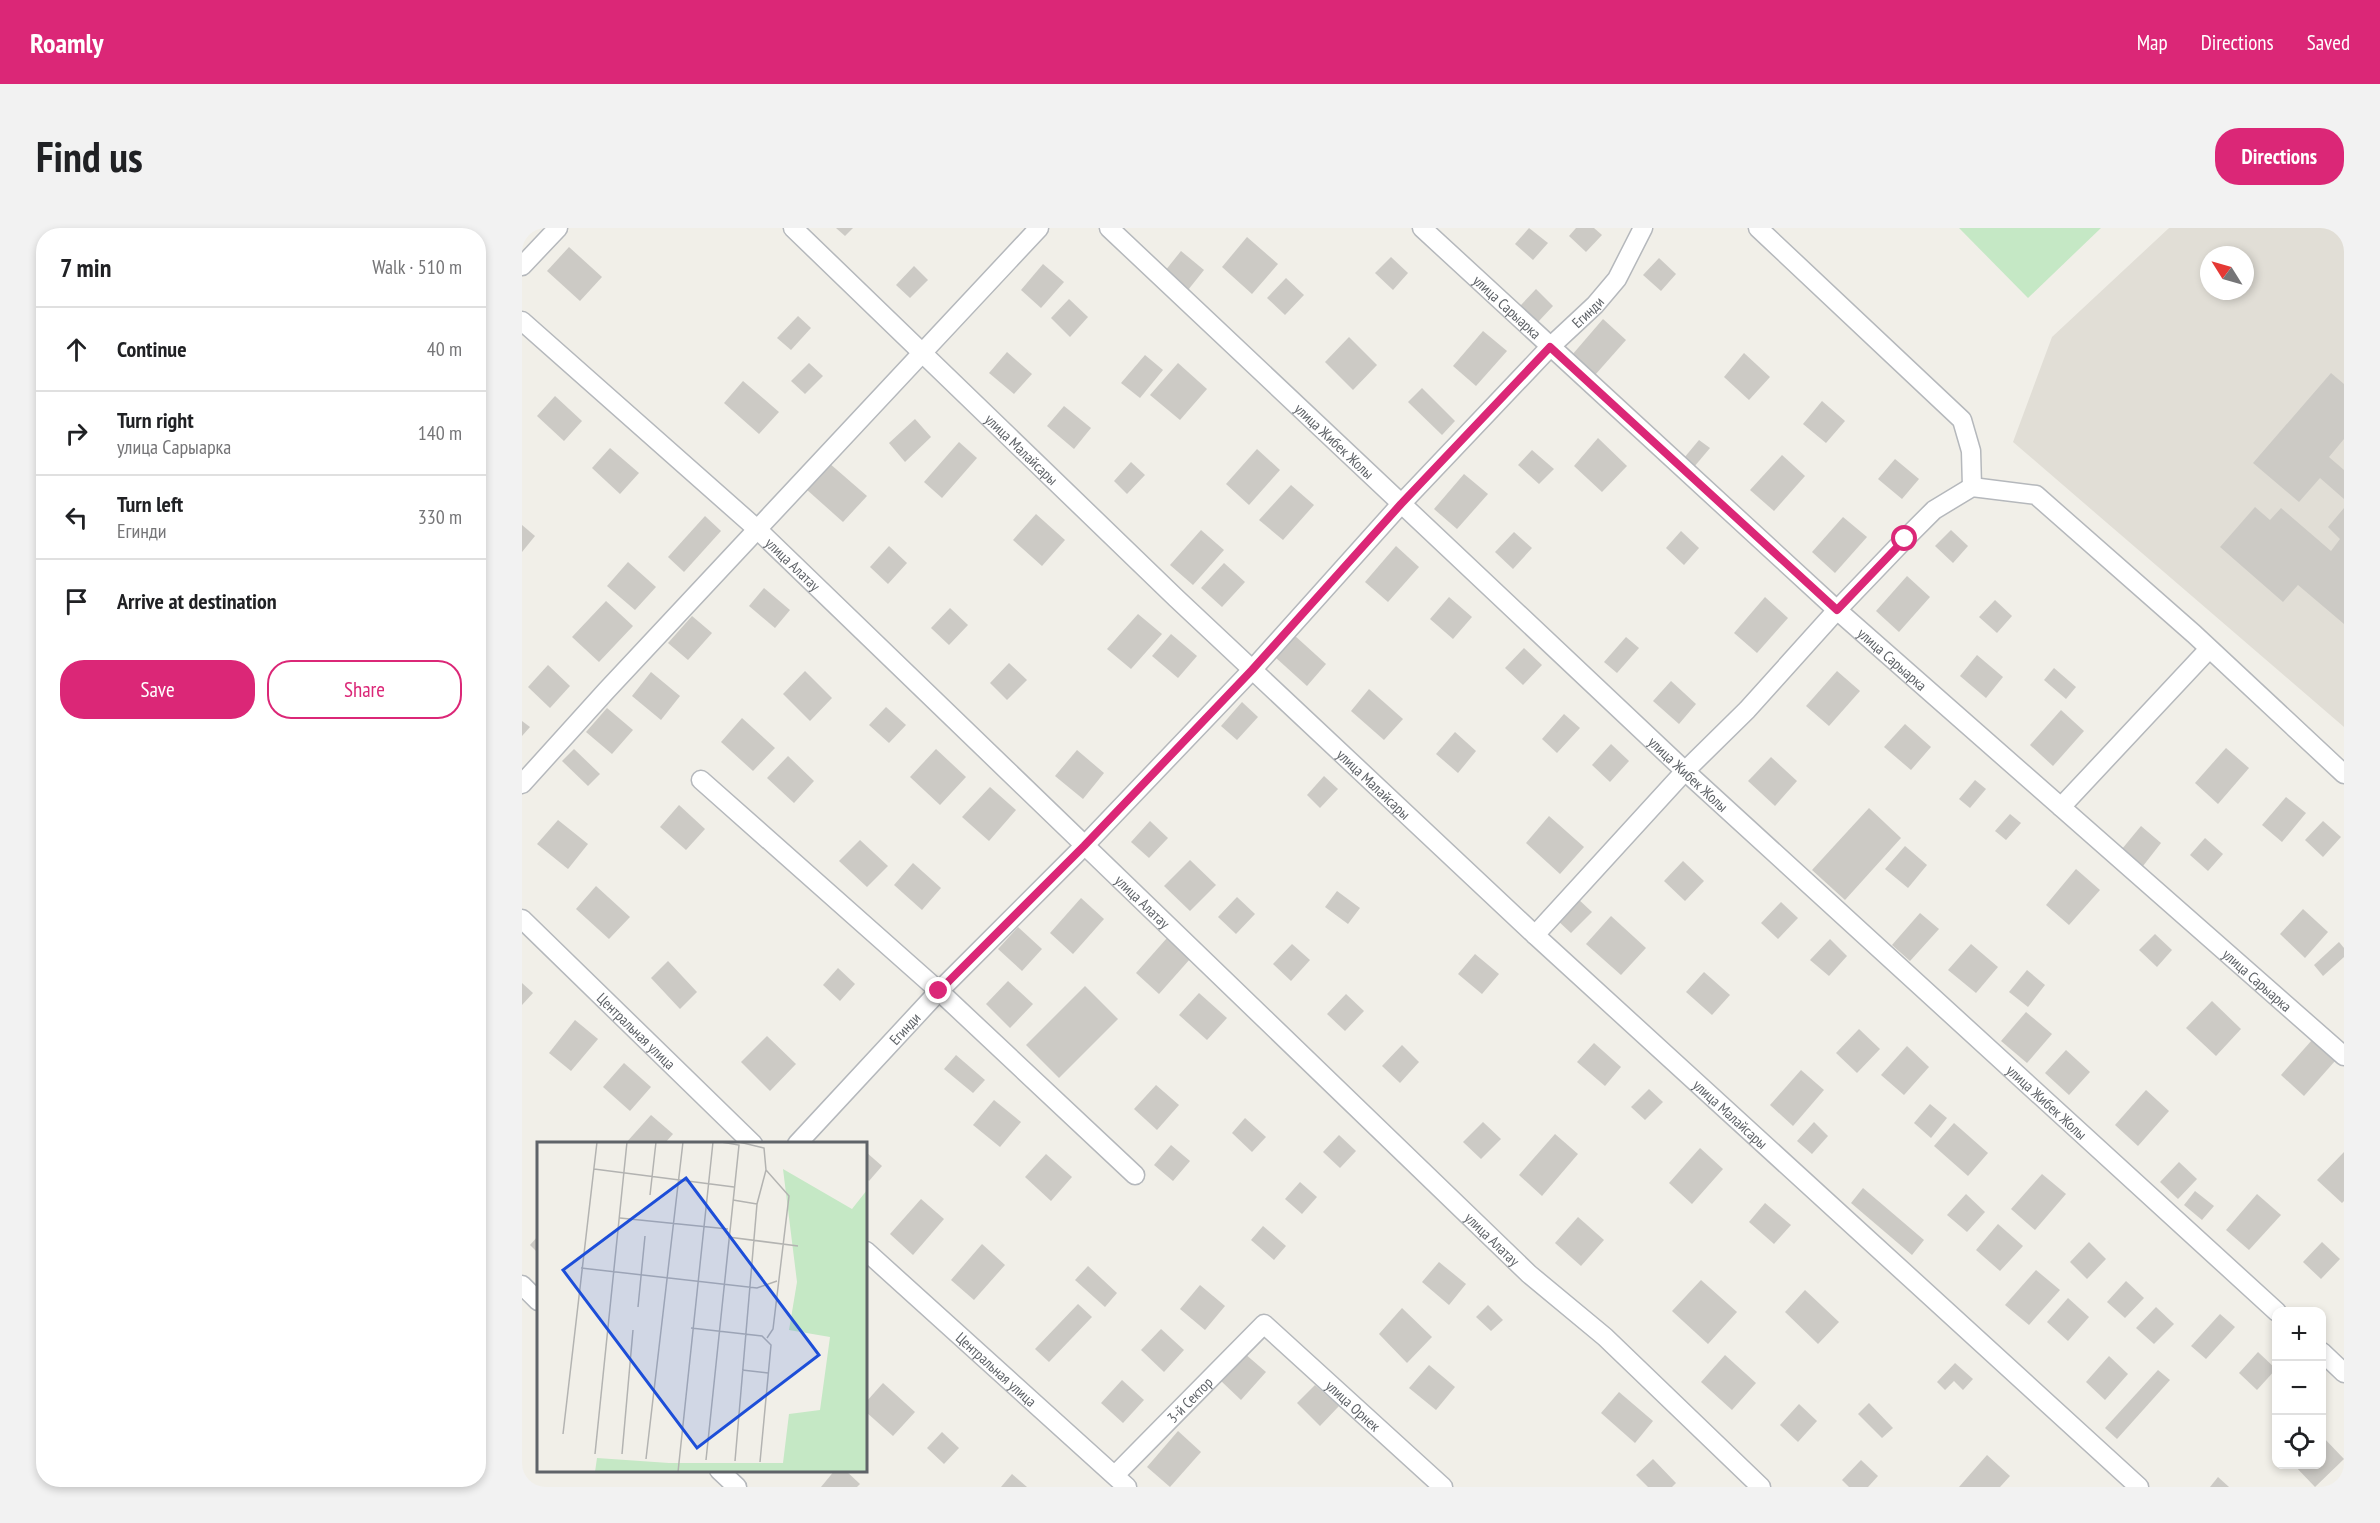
<!DOCTYPE html>
<meta charset="utf-8">
<style>
:root{--surface:#fff;--page:#f2f2f2;--text:#202124;--muted:#757577;--line:#e0e0e0;--accent:#db2777}
body{margin:0;font-family:"PT Sans Narrow",sans-serif;background:var(--page);color:var(--text)}
.controls{position:absolute;right:18px;bottom:18px;display:grid;overflow:hidden;border-radius:12px;box-shadow:0 3px 9px #0003}
.controls button{width:54px;height:54px;display:grid;place-items:center;padding:0;border:0;border-bottom:2px solid var(--line);background:var(--surface);color:var(--text);font:30px sans-serif}
.compass{position:absolute;left:1678px;top:18px;width:54px;height:54px;border-radius:50%;background:var(--surface);box-shadow:0 3px 9px #0003;rotate:307deg}
.stop{position:absolute;width:18px;height:18px;margin:-14px;border:4px solid #db2777;border-radius:50%;background:#fff}
.stop.end{background:#db2777;border-color:#fff;box-shadow:0 2px 6px #0008}
.list{margin:0;padding:0;list-style:none}
h2{display:flex;justify-content:space-between;align-items:center;height:78px;margin:0;padding:0 24px;font-size:26px}
h2 small{font-size:20px;font-weight:400;color:var(--muted)}
.list li{display:grid;grid-template-columns:39px 1fr auto;gap:18px;align-items:center;box-sizing:border-box;height:84px;padding:0 24px;border-top:2px solid var(--line)}
.list b{display:block;font-size:22px;white-space:nowrap}
.list p{margin:0;font-size:20px;white-space:nowrap;color:var(--muted)}
.list em{font-size:20px;font-style:normal;color:var(--muted)}
.actions{display:flex;gap:12px;padding:18px 24px}
.actions a{flex:1;padding:14px 0;border:2px solid var(--accent);border-radius:24px;text-align:center;font-size:21px;color:var(--accent)}
.actions .main{background:var(--accent);color:#fff}
.icon{flex:none;width:33px;height:33px;fill:none;stroke:currentColor;stroke-width:2;stroke-linecap:round;stroke-linejoin:round}
.map{position:relative;flex:none;width:1822px;height:1259px;overflow:hidden;border-radius:24px}
header{display:flex;align-items:center;gap:36px;box-sizing:border-box;height:84px;padding:0 30px;background:var(--accent);color:#fff}
header strong{font-size:28px}
nav{display:flex;gap:33px;margin-inline-start:auto;font-size:21px}
.intro{display:flex;align-items:center;justify-content:space-between;box-sizing:border-box;height:144px;padding:0 36px}
h1{margin:0;font-size:42px}
.button{padding:15px 27px;border-radius:24px;background:var(--accent);color:#fff;font-size:21px;font-weight:700}
main{display:flex;gap:36px;padding:0 36px}
aside{flex:1;background:var(--surface);border-radius:24px;box-shadow:0 3px 9px #0003}
.map>svg:first-child{display:block}
.education{fill:#e1ded6;fill-rule:evenodd}
.green{fill:#c5e8c5}
.building{fill:#cccac5}
.lines{fill:none;stroke-linecap:round;stroke-linejoin:round}
.minor-casing{stroke:#b5b8bc;stroke-width:21}
.minor{stroke:#fff;stroke-width:18}
.route{stroke:#db2777;stroke-width:8}
.labels{text-anchor:middle;dominant-baseline:central;stroke-width:5;stroke-linejoin:round;paint-order:stroke}
.street-label{font-size:15px;fill:#5f6368;stroke:#fff}
.inset-road{fill:none;stroke:#b3b3b1;stroke-width:1.5}
.view{fill:#1d4ed8;fill-opacity:0.15;stroke:#1d4ed8;stroke-width:3}
.inset-edge{fill:none;stroke:#5f6368;stroke-width:3}
</style>
<header>
<strong>Roamly</strong>
<nav><a>Map</a><a>Directions</a><a>Saved</a></nav>
</header>
<div class="intro"><h1>Find us</h1><a class="button">Directions</a></div>
<main>
<aside>
<h2>7 min<small>Walk · 510 m</small></h2>
<ul class="list">
<li><svg class="icon" aria-label="ahead" viewBox="0 0 24 24"><path d="M12 20V5M6 11l6-6 6 6"/></svg><div><b>Continue</b></div><em>40 m</em></li>
<li><svg class="icon" aria-label="right" viewBox="0 0 24 24"><path d="M7 20v-9h11M14 6l5 5-5 5"/></svg><div><b>Turn right</b><p>улица Сарыарка</p></div><em>140 m</em></li>
<li><svg class="icon" aria-label="left" viewBox="0 0 24 24"><path d="M17 20v-9H6M10 6l-5 5 5 5"/></svg><div><b>Turn left</b><p>Егинди</p></div><em>330 m</em></li>
<li><svg class="icon" aria-label="arrive" viewBox="0 0 24 24"><path d="M6 21V4h12l-3 4 3 4H6"/></svg><div><b>Arrive at destination</b></div></li>
</ul>
<div class="actions"><a class="main">Save</a><a>Share</a></div>
</aside>
<div class="map">
<svg width="1822" height="1259" viewBox="0 0 1822 1259">
<rect width="100%" height="100%" fill="#f1efe8"/>
<path class="education" d="M1647,0H1822V499L1491,214L1530,109ZM1687,27H1723V63H1687Z"/>
<polygon class="green" points="1437,0 1579,0 1506,70"/>
<g class="building">
<polygon points="314,0 331,0 323,8"/>
<polygon points="1007,0 1026,15 1011,32 993,16"/>
<polygon points="1054,0 1072,0 1080,7 1064,24 1047,8"/>
<polygon points="725,9 756,36 730,66 700,39"/>
<polygon points="47,19 80,49 58,73 25,43"/>
<polygon points="659,23 682,42 666,62 643,43"/>
<polygon points="869,29 886,45 871,62 853,45"/>
<polygon points="1137,30 1154,46 1139,63 1121,47"/>
<polygon points="521,36 542,54 519,80 499,62"/>
<polygon points="392,38 406,52 388,70 374,57"/>
<polygon points="764,50 782,67 763,87 745,70"/>
<polygon points="1014,61 1031,78 1016,94 998,78"/>
<polygon points="547,71 566,89 548,109 529,90"/>
<polygon points="276,88 289,100 269,122 255,110"/>
<polygon points="1081,91 1104,112 1073,147 1050,127"/>
<polygon points="961,103 985,123 954,158 931,138"/>
<polygon points="827,109 855,137 831,162 803,134"/>
<polygon points="485,124 510,146 492,166 467,145"/>
<polygon points="1222,125 1248,149 1227,172 1202,149"/>
<polygon points="623,127 641,142 618,170 599,155"/>
<polygon points="287,135 301,148 283,166 269,153"/>
<polygon points="656,135 685,161 658,192 628,167"/>
<polygon points="1809,145 1822,156 1822,211 1807,229 1822,242 1822,271 1798,250 1777,274 1731,235"/>
<polygon points="221,153 257,184 237,206 202,175"/>
<polygon points="900,160 933,193 920,207 886,174"/>
<polygon points="33,168 60,193 42,213 15,188"/>
<polygon points="1300,173 1323,193 1304,215 1281,196"/>
<polygon points="542,178 569,200 552,221 525,198"/>
<polygon points="393,191 409,209 383,234 367,215"/>
<polygon points="1076,210 1105,238 1080,264 1052,238"/>
<polygon points="1177,212 1188,220 1172,239 1162,230"/>
<polygon points="437,214 455,230 420,270 402,254"/>
<polygon points="88,220 117,245 98,266 70,240"/>
<polygon points="735,221 758,242 727,277 704,256"/>
<polygon points="1010,222 1032,241 1017,256 996,237"/>
<polygon points="1260,227 1283,248 1252,283 1228,262"/>
<polygon points="1373,231 1397,251 1380,271 1356,251"/>
<polygon points="609,234 623,247 605,266 592,253"/>
<polygon points="307,235 345,268 321,294 284,261"/>
<polygon points="942,246 966,266 935,301 912,281"/>
<polygon points="769,257 792,277 761,312 737,292"/>
<polygon points="1733,279 1748,292 1759,280 1809,323 1818,311 1806,299 1822,280 1822,396 1776,357 1761,374 1698,319"/>
<polygon points="514,286 543,312 520,338 491,312"/>
<polygon points="183,288 199,303 162,344 146,329"/>
<polygon points="1321,289 1345,309 1313,345 1290,324"/>
<polygon points="0,297 13,308 0,324"/>
<polygon points="679,302 702,322 671,357 648,337"/>
<polygon points="1429,302 1446,318 1431,335 1413,318"/>
<polygon points="1159,303 1177,320 1162,337 1144,320"/>
<polygon points="992,304 1010,320 991,341 973,324"/>
<polygon points="367,318 385,335 366,356 348,339"/>
<polygon points="874,318 897,339 866,374 843,354"/>
<polygon points="106,334 134,359 113,382 85,358"/>
<polygon points="702,335 723,354 700,379 679,360"/>
<polygon points="1385,348 1408,369 1377,404 1354,383"/>
<polygon points="242,360 268,382 253,400 227,378"/>
<polygon points="927,369 950,389 931,411 908,391"/>
<polygon points="1243,369 1266,390 1235,425 1212,405"/>
<polygon points="1473,372 1490,388 1475,405 1457,389"/>
<polygon points="84,373 111,398 77,434 50,409"/>
<polygon points="428,380 446,397 427,417 409,400"/>
<polygon points="616,386 640,406 609,441 585,421"/>
<polygon points="170,388 190,405 166,432 146,415"/>
<polygon points="649,406 675,428 656,450 630,428"/>
<polygon points="772,407 804,436 785,458 753,429"/>
<polygon points="1104,409 1117,420 1095,445 1082,434"/>
<polygon points="1002,420 1020,437 1001,457 983,440"/>
<polygon points="1455,427 1481,449 1464,470 1438,448"/>
<polygon points="487,435 505,452 485,472 468,455"/>
<polygon points="26,437 48,458 28,480 6,459"/>
<polygon points="1532,440 1554,459 1544,471 1522,452"/>
<polygon points="283,443 310,470 288,493 261,466"/>
<polygon points="1315,443 1338,463 1307,498 1284,478"/>
<polygon points="129,444 158,468 139,492 110,468"/>
<polygon points="1149,453 1174,476 1157,496 1131,473"/>
<polygon points="847,461 881,491 862,512 829,483"/>
<polygon points="720,474 736,489 715,512 699,498"/>
<polygon points="364,479 384,497 367,515 347,497"/>
<polygon points="85,480 111,502 90,526 64,504"/>
<polygon points="1539,482 1562,503 1531,538 1508,517"/>
<polygon points="1042,486 1058,500 1035,525 1020,511"/>
<polygon points="220,490 253,520 231,543 199,514"/>
<polygon points="0,493 8,499 0,508"/>
<polygon points="1383,496 1409,519 1389,542 1362,519"/>
<polygon points="933,504 954,523 936,545 914,526"/>
<polygon points="1089,516 1107,533 1088,554 1070,537"/>
<polygon points="1704,520 1727,540 1696,576 1673,555"/>
<polygon points="52,521 78,546 66,558 40,533"/>
<polygon points="414,521 444,549 418,577 388,549"/>
<polygon points="555,522 582,545 561,571 533,548"/>
<polygon points="266,528 292,553 272,575 245,550"/>
<polygon points="1249,529 1275,553 1253,578 1226,553"/>
<polygon points="802,548 816,561 798,580 785,567"/>
<polygon points="1453,552 1464,561 1448,580 1437,571"/>
<polygon points="468,559 494,582 467,613 440,589"/>
<polygon points="1764,569 1784,585 1760,614 1740,597"/>
<polygon points="157,577 183,601 164,622 138,599"/>
<polygon points="1347,580 1379,610 1323,672 1290,642"/>
<polygon points="1488,586 1499,595 1484,612 1473,603"/>
<polygon points="1027,588 1062,619 1038,646 1004,615"/>
<polygon points="36,592 66,616 46,641 15,616"/>
<polygon points="628,593 646,610 627,630 609,614"/>
<polygon points="1801,593 1819,609 1801,629 1783,612"/>
<polygon points="1619,598 1639,615 1621,638 1600,621"/>
<polygon points="1683,610 1701,626 1686,643 1668,627"/>
<polygon points="338,612 366,638 345,659 317,633"/>
<polygon points="1383,618 1405,637 1386,660 1363,641"/>
<polygon points="668,632 694,657 668,683 642,658"/>
<polygon points="1161,633 1182,653 1163,673 1142,653"/>
<polygon points="391,635 419,660 400,682 372,657"/>
<polygon points="1554,641 1578,662 1547,697 1524,677"/>
<polygon points="74,658 108,689 87,711 54,681"/>
<polygon points="815,663 838,680 826,696 803,679"/>
<polygon points="715,669 733,686 714,706 696,689"/>
<polygon points="559,670 582,691 551,726 528,705"/>
<polygon points="1055,670 1070,684 1049,705 1034,691"/>
<polygon points="1259,674 1276,690 1256,711 1239,695"/>
<polygon points="1781,681 1806,704 1783,730 1758,706"/>
<polygon points="1398,685 1417,701 1388,733 1370,717"/>
<polygon points="1089,688 1124,720 1099,747 1064,716"/>
<polygon points="496,699 520,721 500,743 476,721"/>
<polygon points="1633,706 1650,722 1635,739 1617,722"/>
<polygon points="645,710 668,731 637,766 614,745"/>
<polygon points="1308,711 1325,728 1307,748 1288,732"/>
<polygon points="1817,714 1822,720 1822,729 1801,748 1792,737"/>
<polygon points="770,716 788,732 769,753 751,736"/>
<polygon points="1449,716 1476,739 1454,765 1426,742"/>
<polygon points="953,726 977,746 960,766 936,746"/>
<polygon points="146,733 175,764 158,781 129,750"/>
<polygon points="316,740 333,756 318,773 301,757"/>
<polygon points="1505,742 1523,757 1506,779 1487,764"/>
<polygon points="1182,744 1208,767 1190,787 1164,764"/>
<polygon points="486,753 511,776 488,800 464,776"/>
<polygon points="0,755 11,765 0,777"/>
<polygon points="563,758 596,791 537,850 504,817"/>
<polygon points="677,765 705,790 685,812 657,787"/>
<polygon points="824,766 842,783 823,803 805,786"/>
<polygon points="1690,773 1719,801 1694,828 1664,800"/>
<polygon points="1504,784 1530,806 1505,835 1479,813"/>
<polygon points="53,792 76,811 49,843 27,825"/>
<polygon points="1337,801 1358,821 1335,845 1314,825"/>
<polygon points="245,808 274,836 248,863 219,834"/>
<polygon points="1790,812 1813,833 1782,868 1759,847"/>
<polygon points="1072,815 1099,839 1083,858 1055,834"/>
<polygon points="880,817 897,834 878,855 860,838"/>
<polygon points="1385,818 1407,839 1382,867 1359,847"/>
<polygon points="1544,822 1568,844 1547,867 1523,845"/>
<polygon points="434,827 463,852 451,865 422,841"/>
<polygon points="102,835 129,859 108,883 81,859"/>
<polygon points="1279,842 1302,862 1271,898 1248,877"/>
<polygon points="634,857 657,877 635,902 612,881"/>
<polygon points="1127,861 1141,874 1123,892 1109,879"/>
<polygon points="1624,862 1647,883 1616,918 1593,897"/>
<polygon points="472,872 499,894 478,919 451,897"/>
<polygon points="1408,876 1425,890 1409,910 1392,895"/>
<polygon points="129,887 151,906 142,916 103,916"/>
<polygon points="723,890 744,909 730,924 710,905"/>
<polygon points="961,894 979,911 959,931 941,914"/>
<polygon points="1292,894 1306,908 1290,926 1275,913"/>
<polygon points="1432,895 1466,925 1446,948 1412,918"/>
<polygon points="1033,906 1056,926 1020,968 997,947"/>
<polygon points="817,907 834,923 818,940 801,924"/>
<polygon points="649,917 668,933 651,953 632,937"/>
<polygon points="1178,920 1201,941 1170,976 1147,955"/>
<polygon points="344,924 360,938 347,953 344,950"/>
<polygon points="1822,924 1822,973 1820,975 1795,952"/>
<polygon points="524,926 550,949 529,973 503,949"/>
<polygon points="1657,934 1675,951 1656,971 1638,954"/>
<polygon points="1520,946 1544,966 1513,1002 1489,981"/>
<polygon points="778,954 795,969 780,986 763,971"/>
<polygon points="1341,960 1402,1012 1390,1027 1329,975"/>
<polygon points="1673,963 1692,978 1680,992 1662,977"/>
<polygon points="1444,966 1463,984 1445,1004 1425,987"/>
<polygon points="1735,966 1759,987 1727,1022 1704,1002"/>
<polygon points="399,971 422,991 391,1027 368,1006"/>
<polygon points="1243,975 1269,997 1252,1016 1227,994"/>
<polygon points="1056,989 1082,1012 1059,1038 1033,1015"/>
<polygon points="1476,996 1501,1018 1478,1043 1454,1022"/>
<polygon points="741,998 764,1018 752,1032 729,1012"/>
<polygon points="16,1008 16,1025 8,1017"/>
<polygon points="1567,1014 1584,1031 1565,1051 1548,1034"/>
<polygon points="1800,1014 1818,1031 1799,1051 1781,1034"/>
<polygon points="460,1016 483,1037 452,1072 429,1052"/>
<polygon points="917,1034 944,1056 927,1077 900,1054"/>
<polygon points="566,1038 595,1065 583,1079 553,1052"/>
<polygon points="1514,1042 1538,1062 1507,1097 1483,1077"/>
<polygon points="1179,1052 1215,1084 1186,1116 1150,1083"/>
<polygon points="1604,1053 1622,1070 1603,1090 1585,1074"/>
<polygon points="678,1057 703,1078 683,1102 658,1081"/>
<polygon points="1283,1062 1317,1094 1296,1116 1263,1084"/>
<polygon points="1546,1070 1567,1089 1546,1113 1525,1094"/>
<polygon points="556,1076 570,1089 527,1134 513,1121"/>
<polygon points="966,1077 981,1092 969,1103 954,1089"/>
<polygon points="1634,1079 1652,1096 1632,1116 1614,1100"/>
<polygon points="880,1080 910,1109 885,1135 857,1106"/>
<polygon points="1698,1086 1713,1099 1684,1131 1669,1118"/>
<polygon points="639,1101 662,1122 642,1144 619,1122"/>
<polygon points="1736,1124 1754,1141 1735,1162 1717,1145"/>
<polygon points="722,1125 744,1144 719,1172 698,1152"/>
<polygon points="1203,1127 1234,1155 1210,1182 1179,1154"/>
<polygon points="1587,1128 1606,1146 1583,1172 1564,1154"/>
<polygon points="1433,1135 1451,1151 1441,1162 1432,1153 1423,1162 1415,1154"/>
<polygon points="907,1137 933,1159 914,1182 887,1160"/>
<polygon points="1636,1142 1648,1152 1595,1211 1583,1200"/>
<polygon points="600,1152 622,1172 601,1195 579,1175"/>
<polygon points="361,1155 393,1184 371,1208 344,1184 344,1174"/>
<polygon points="793,1157 817,1178 798,1198 775,1175"/>
<polygon points="1097,1164 1131,1193 1113,1215 1079,1185"/>
<polygon points="1347,1175 1371,1200 1360,1210 1336,1186"/>
<polygon points="1277,1176 1295,1193 1276,1214 1258,1197"/>
<polygon points="656,1203 679,1224 648,1259 625,1239"/>
<polygon points="420,1204 437,1220 422,1236 405,1220"/>
<polygon points="1800,1208 1822,1231 1793,1259 1771,1236 1800,1236"/>
<polygon points="1465,1227 1488,1248 1478,1259 1437,1259"/>
<polygon points="1131,1231 1154,1255 1150,1259 1126,1259 1114,1247"/>
<polygon points="1339,1232 1356,1248 1346,1259 1327,1259 1320,1252"/>
<polygon points="313,1242 323,1242 338,1256 335,1259 299,1259"/>
<polygon points="490,1246 505,1259 479,1259"/>
<polygon points="1696,1249 1707,1259 1688,1259"/>
</g>
<g class="lines">
<defs>
<g id="minor">
<path id="s1" d="M271,0L654,370L1013,707L1617,1259"/>
<path id="s2" d="M587,0L1163,543L1755,1084"/>
<path id="s3" d="M900,0L1315,382L1822,828"/>
<polyline points="1236,0 1440,192 1449,223 1450,259"/>
<polyline points="0,38 36,0"/>
<path id="s4" d="M0,93L235,301L1007,1046L1083,1109L1239,1259"/>
<polyline points="179,552 417,763 613,947"/>
<polyline points="0,556 84,463 517,0"/>
<polyline points="1539,579 1687,421"/>
<path id="s5" d="M0,691L231,916"/>
<polyline points="1013,707 1163,543 1225,482 1315,382 1383,311 1412,282 1450,259 1514,267 1672,406 1822,546"/>
<path id="s6" d="M275,916L417,763L562,618L730,442L879,276L1028,119L1073,77L1095,51L1121,0"/>
<path id="s7" d="M344,1023L605,1259"/>
<polyline points="0,1057 16,1073"/>
<polyline points="1800,1124 1822,1145"/>
<polyline points="197,1242 215,1259"/>
<path id="s8" d="M593,1247L742,1096L921,1259"/>
</g>
</defs>
<use href="#minor" class="minor-casing"/>
<use href="#minor" class="minor"/>
</g>
<g class="lines">
<polyline class="route" points="417,763 562,618 730,442 879,276 1028,119 1315,382 1383,311"/>
</g>
<g class="labels">
<g class="street-label">
<text stroke="none"><textPath href="#s3" startOffset="116">улица Сарыарка</textPath></text>
<text stroke="none"><textPath href="#s6" startOffset="1148">Егинди</textPath></text>
<text stroke="none"><textPath href="#s2" startOffset="310">улица Жибек Жолы</textPath></text>
<text stroke="none"><textPath href="#s1" startOffset="318">улица Малайсары</textPath></text>
<text stroke="none"><textPath href="#s4" startOffset="364">улица Алатау</textPath></text>
<text stroke="none"><textPath href="#s3" startOffset="638">улица Сарыарка</textPath></text>
<text stroke="none"><textPath href="#s2" startOffset="796">улица Жибек Жолы</textPath></text>
<text stroke="none"><textPath href="#s1" startOffset="804">улица Малайсары</textPath></text>
<text stroke="none"><textPath href="#s4" startOffset="850">улица Алатау</textPath></text>
<text stroke="none"><textPath href="#s3" startOffset="1124">улица Сарыарка</textPath></text>
<text stroke="none"><textPath href="#s6" startOffset="158">Егинди</textPath></text>
<text stroke="none"><textPath href="#s5" startOffset="160">Центральная улица</textPath></text>
<text stroke="none"><textPath href="#s2" startOffset="1282">улица Жибек Жолы</textPath></text>
<text stroke="none"><textPath href="#s1" startOffset="1290">улица Малайсары</textPath></text>
<text stroke="none"><textPath href="#s4" startOffset="1336">улица Алатау</textPath></text>
<text stroke="none"><textPath href="#s7" startOffset="176">Центральная улица</textPath></text>
<text stroke="none"><textPath href="#s8" startOffset="106">3-й Сектор</textPath></text>
<text stroke="none"><textPath href="#s8" startOffset="333">улица Орнек</textPath></text>
</g>
</g>
<g transform="translate(15 914)">
<rect width="330" height="330" fill="#f1efe8"/>
<path d="M246,27L315,67L330,48V330H58L60,316L132,321H246L252,272L283,268L293,195L252,188L260,140Z" fill="#c5e8c5"/>
<path class="inset-road" d="M202,0L227,6L229,28L252,54L236,187L230,196M57,27L197,45M113,53L119,0M196,58L220,62M83,76L191,87M191,95L261,104M44,126L220,146L240,139M101,165L108,94M154,186L225,194L234,203L223,320M205,228L231,231M26,292L60,0M58,312L90,0M85,312L96,188M109,317L146,0M169,318L202,3L184,0M198,319L220,62L229,28M141,330L176,0"/>
<path class="view" d="M149,36L282,213L160,306L26,128Z"/>
<rect width="330" height="330" class="inset-edge"/>
</g>
</svg>
<div class="controls">
<button>+</button>
<button>−</button>
<button><svg class="icon" aria-label="locate" viewBox="0 0 24 24"><circle cx="12" cy="12" r="6"/><path d="M12 2v4M12 18v4M2 12h4M18 12h4"/></svg></button>
</div>
<svg class="compass" viewBox="-18 -18 36 36"><path d="M0-13l5 13h-10z" fill="#e53935"/><path d="M0 13l5-13h-10z" fill="#757577"/></svg>
<div class="stop" style="left:1383px;top:311px"></div>
<div class="stop end" style="left:417px;top:763px"></div>
</div>
</main>
